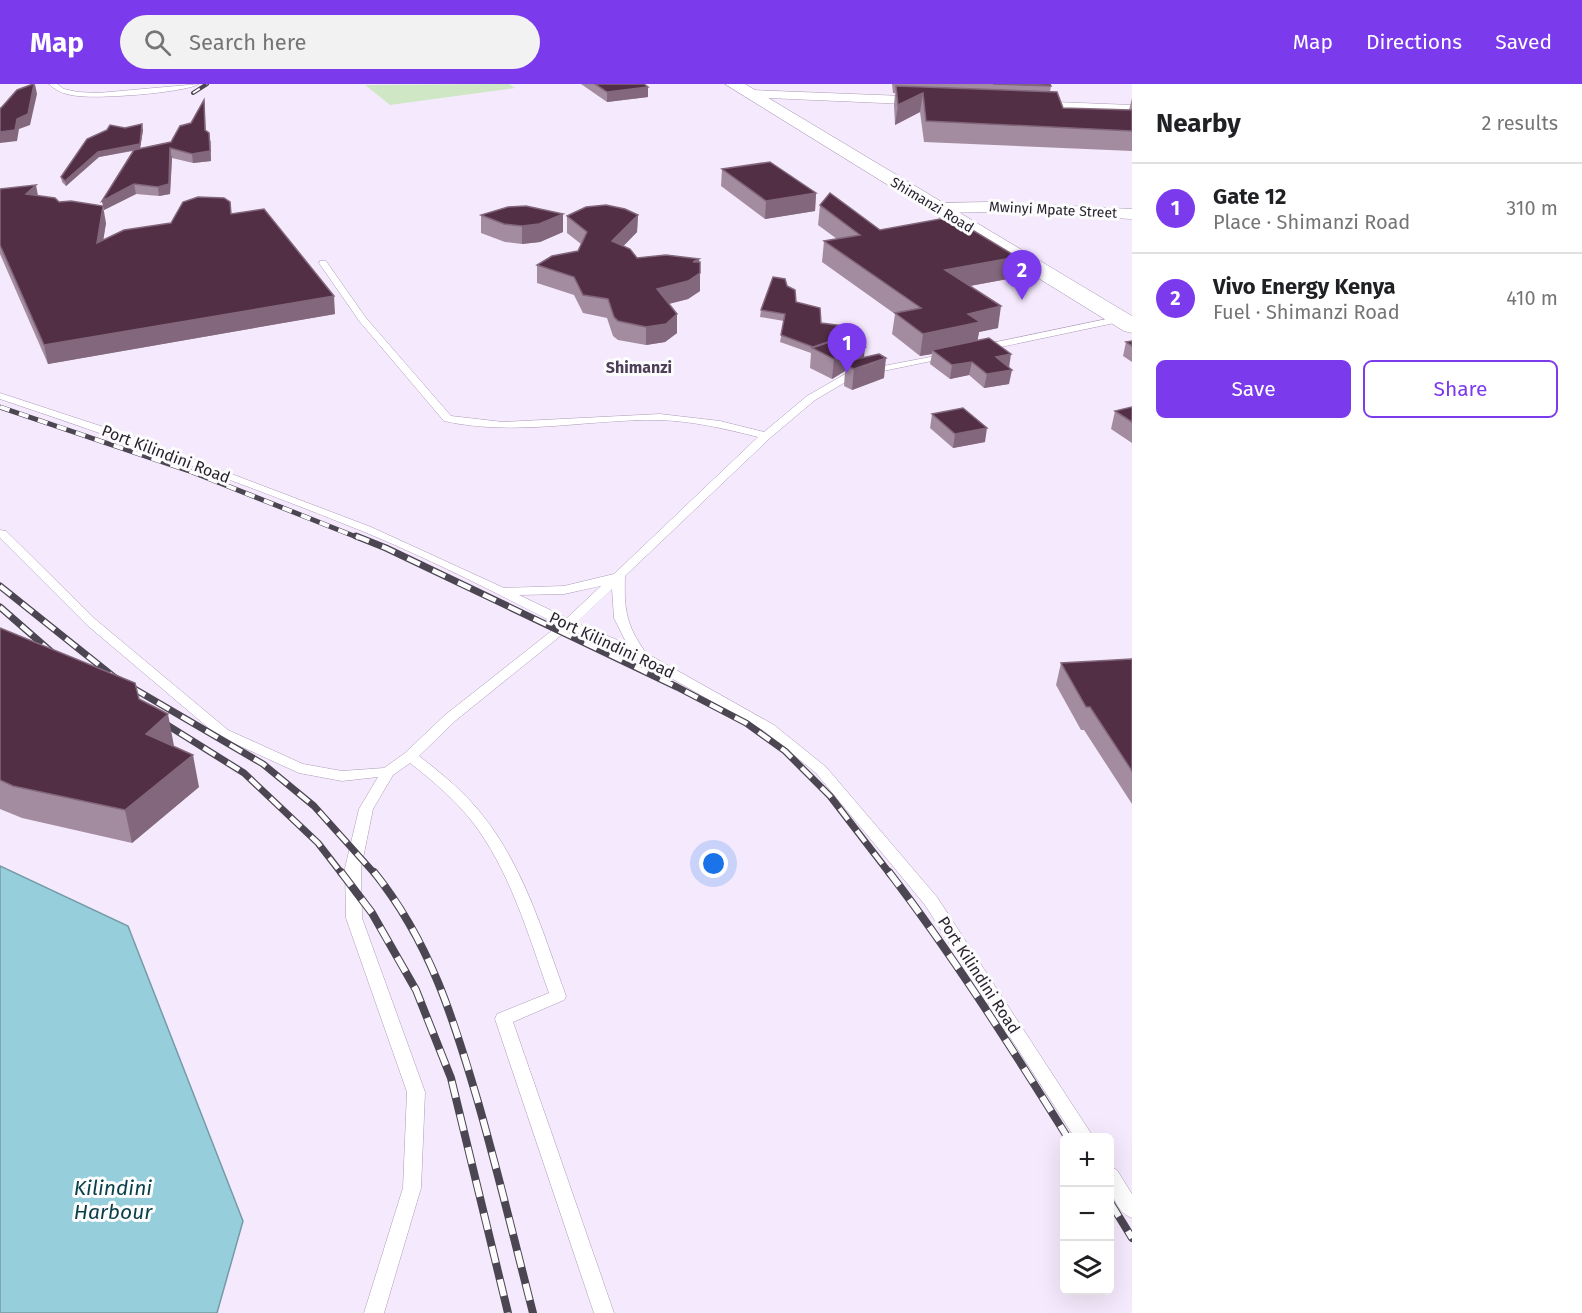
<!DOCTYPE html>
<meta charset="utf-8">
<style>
:root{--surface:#fff;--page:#f2f2f2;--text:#202124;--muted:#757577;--line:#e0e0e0;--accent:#7c3aed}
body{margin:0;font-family:"Fira Sans",sans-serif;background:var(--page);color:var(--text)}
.controls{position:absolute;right:18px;bottom:18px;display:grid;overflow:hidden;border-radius:9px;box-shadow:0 6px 24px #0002}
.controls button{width:54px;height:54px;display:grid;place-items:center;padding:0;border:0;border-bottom:2px solid var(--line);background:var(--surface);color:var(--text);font:30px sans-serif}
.you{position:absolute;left:714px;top:780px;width:21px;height:21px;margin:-15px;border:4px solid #fff;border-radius:50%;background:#1a73e8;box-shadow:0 0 0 9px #1a73e833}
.badge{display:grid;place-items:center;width:39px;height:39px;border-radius:50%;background:var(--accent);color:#fff;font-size:20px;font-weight:700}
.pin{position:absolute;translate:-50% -50px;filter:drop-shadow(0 2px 3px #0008)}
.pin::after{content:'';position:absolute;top:32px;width:21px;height:18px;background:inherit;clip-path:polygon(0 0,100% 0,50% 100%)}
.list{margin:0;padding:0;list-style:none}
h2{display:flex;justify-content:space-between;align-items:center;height:78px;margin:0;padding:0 24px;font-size:26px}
h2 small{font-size:20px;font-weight:400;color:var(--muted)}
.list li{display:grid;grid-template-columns:39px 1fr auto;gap:18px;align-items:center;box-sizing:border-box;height:90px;padding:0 24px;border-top:2px solid var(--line)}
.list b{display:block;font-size:22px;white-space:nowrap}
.list p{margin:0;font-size:20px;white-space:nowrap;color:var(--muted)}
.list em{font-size:20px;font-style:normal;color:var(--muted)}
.actions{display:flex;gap:12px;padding:18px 24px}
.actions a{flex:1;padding:14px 0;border:2px solid var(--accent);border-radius:9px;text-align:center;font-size:21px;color:var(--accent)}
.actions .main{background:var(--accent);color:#fff}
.icon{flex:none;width:33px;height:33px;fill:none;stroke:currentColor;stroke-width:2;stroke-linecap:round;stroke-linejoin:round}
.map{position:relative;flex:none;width:1132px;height:1229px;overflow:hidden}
header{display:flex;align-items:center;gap:36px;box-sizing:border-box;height:84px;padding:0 30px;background:var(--accent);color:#fff}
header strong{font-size:28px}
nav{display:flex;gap:33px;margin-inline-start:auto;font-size:21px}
.search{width:420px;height:54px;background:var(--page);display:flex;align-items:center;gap:15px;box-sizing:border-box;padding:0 21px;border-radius:33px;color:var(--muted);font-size:22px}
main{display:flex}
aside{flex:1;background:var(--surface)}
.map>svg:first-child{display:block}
.green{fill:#d0e7c5}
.water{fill:#96cfdb;stroke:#759ba7;stroke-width:1.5}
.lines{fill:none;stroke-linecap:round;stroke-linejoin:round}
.lane-casing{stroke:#ac9ab7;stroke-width:1}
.street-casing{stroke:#ac9ab7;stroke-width:1}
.secondary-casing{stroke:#ac9ab7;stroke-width:1}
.lane{fill:#fff;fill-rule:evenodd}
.street{fill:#fff;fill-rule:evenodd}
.secondary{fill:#fff;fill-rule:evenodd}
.rail-far3-casing{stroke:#4c4552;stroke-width:4}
.rail-far2-casing{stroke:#4c4552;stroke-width:5}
.rail-far1-casing{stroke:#4c4552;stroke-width:7}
.rail-casing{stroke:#4c4552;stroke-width:8}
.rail-far3{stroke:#fcfcfc;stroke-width:2;stroke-dasharray:8;stroke-linecap:butt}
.rail-far2{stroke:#fcfcfc;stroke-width:4;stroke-dasharray:10;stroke-linecap:butt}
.rail-far1{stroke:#fcfcfc;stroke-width:4.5;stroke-dasharray:14;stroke-linecap:butt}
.rail{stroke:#fcfcfc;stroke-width:6;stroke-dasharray:17;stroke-linecap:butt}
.wall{fill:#a48ca0}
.shaded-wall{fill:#83677c}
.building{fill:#522f44;stroke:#83677c;stroke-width:1.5}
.labels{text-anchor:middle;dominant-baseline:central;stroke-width:6;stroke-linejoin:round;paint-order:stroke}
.far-street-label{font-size:14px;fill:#29222e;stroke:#fcfcfc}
.far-quarter-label{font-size:16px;font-weight:bold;fill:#4e3e58;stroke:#fcfcfc}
.street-label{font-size:16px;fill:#29222e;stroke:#fcfcfc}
.near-water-label{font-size:21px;font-style:italic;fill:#093f48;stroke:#fcfcfc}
</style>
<header>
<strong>Map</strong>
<div class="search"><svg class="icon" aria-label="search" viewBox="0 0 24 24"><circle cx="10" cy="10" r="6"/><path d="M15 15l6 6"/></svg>Search here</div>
<nav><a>Map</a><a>Directions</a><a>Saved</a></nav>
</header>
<main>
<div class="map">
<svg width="1132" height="1229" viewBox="0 0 1132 1229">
<rect width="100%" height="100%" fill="#f5eafd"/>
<polygon class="green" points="509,0 515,4 390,21 365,1"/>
<polygon class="water" points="0,782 128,842 243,1137 217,1229 0,1229"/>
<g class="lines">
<defs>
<g id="lane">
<path d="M49,0H57L64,5L78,8L98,9L199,0C183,9 99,15 78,12C67,11 57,8 49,0Z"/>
<path d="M320,177H326L366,234L451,332L503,338L660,330L720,337L764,348L807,312L847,289L951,269V273L854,293L815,316L770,354L625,492C624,526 626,541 646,569L774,641L826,683L937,813L1094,1054H1075L925,821L816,689L764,647L636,574L569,545L455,637L419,672C441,689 462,706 480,728C523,780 543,849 566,912L564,916L513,938L614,1229H594L495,935L497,930L549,909C528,850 510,786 471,736C453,714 432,696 410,679L393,691L373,725L361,784L362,834L425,1008L421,1104L384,1229H364L403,1104L407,1008L346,834L345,784L359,725L378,693L342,697L299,689L218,652L87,541L0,454V446L6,447L95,535L228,646L303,680L342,687L384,684L405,669L445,631L559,541C494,508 430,475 362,447C243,399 122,356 0,315V309L137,354L371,443L504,504L564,502L614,490L758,353C726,345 693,337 659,336C588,335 515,353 444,337L360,238L319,179ZM601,502L567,534L519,511L564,510ZM612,505L614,534L627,560L576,539Z"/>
<polygon points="1121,232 1124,233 1124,237 982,267 977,264 982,261"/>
<path d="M1110,1083L1117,1086L1132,1110V1134C1113,1127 1108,1100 1110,1083Z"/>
</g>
<g id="street">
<polygon points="750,6 929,13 936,17 929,21 745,13 743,10"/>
<polygon points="1029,17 1132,21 1132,29 1024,24 1024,18"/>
<polygon points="990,118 1132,125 1132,135 990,128 938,129 930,124 938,119"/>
</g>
<polygon id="secondary" points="725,0 745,0 1132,232 1132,249 1124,247"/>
</defs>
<use href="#lane" class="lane-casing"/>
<use href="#street" class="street-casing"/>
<use href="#secondary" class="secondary-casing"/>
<use href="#lane" class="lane"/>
<use href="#street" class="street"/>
<use href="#secondary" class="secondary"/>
<defs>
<polyline id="rail-far3" points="193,9 207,0"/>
<polyline id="rail-far2" points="0,323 192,388 359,454"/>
<g id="rail-far1">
<polyline points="356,452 386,464 677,603 746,639 785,667 830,712 890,790"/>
<polyline points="0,502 114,593 263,680 314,722 375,790"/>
<polyline points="0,523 56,572"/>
<polyline points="156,634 244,689 318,759 342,790"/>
</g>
<g id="rail">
<polyline points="341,788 372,829 416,906 451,994 508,1229"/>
<path d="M374,788C430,858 453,933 478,1018C498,1088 515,1159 533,1229"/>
<path d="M889,788C954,873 1011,963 1068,1054"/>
<polyline points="1110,1118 1132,1154"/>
</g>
</defs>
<use href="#rail-far3" class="rail-far3-casing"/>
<use href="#rail-far2" class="rail-far2-casing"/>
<use href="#rail-far1" class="rail-far1-casing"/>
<use href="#rail" class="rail-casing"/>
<use href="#rail-far3" class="rail-far3"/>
<use href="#rail-far2" class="rail-far2"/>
<use href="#rail-far1" class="rail-far1"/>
<use href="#rail" class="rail"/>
</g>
<g class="wall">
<polygon points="581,0 644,0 648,3 648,13 607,18"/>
<polygon points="892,0 1050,0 1051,2 1050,8 1063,24 1129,26 1132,14 1132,67 924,58 920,28 895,41 894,21 895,9 893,9"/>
<polygon points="204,16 206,47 211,58 211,77 193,79 172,74 170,110 159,112 136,110 104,126 102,117 133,67 99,73 66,102 62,98 61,93 125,44 143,46 140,64 171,58 191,39"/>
<polygon points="722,85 816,109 815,127 765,135 721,102"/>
<polygon points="0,105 38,112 59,118 106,139 103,156 231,130 335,230 48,280 0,170"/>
<polygon points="820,121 880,146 1017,173 1013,194 970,202 998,244 979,248 977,257 1009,284 1009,300 984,304 969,291 950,295 930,280 932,270 920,272 892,250 895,230 822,178 824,157 837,155 818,141"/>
<polygon points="481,131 563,148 540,158 522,160 505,158 481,149"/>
<polygon points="638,131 637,148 623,162 637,174 699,175 700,189 700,207 688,215 669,220 677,230 677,249 665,258 646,261 618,256 613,252 607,234 583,229 574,211 537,199 537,181 578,167 581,160 567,149 567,132"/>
<polygon points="787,202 796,218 821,239 844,248 841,254 864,274 884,294 852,306 844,302 845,287 832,295 810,284 811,269 780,258 784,237 760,233 761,226"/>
<polygon points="1132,257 1132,278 1123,272 1126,258"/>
<polygon points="1132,323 1132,359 1111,345 1115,327"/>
<polygon points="932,330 985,358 953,364 930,344"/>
<polygon points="0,544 139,615 174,662 199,703 132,759 22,734 0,725"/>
<polygon points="1132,575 1132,720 1084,646 1081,646 1056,601 1061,579"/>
</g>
<g class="shaded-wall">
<polygon points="35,0 37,10 30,41 19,45 17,57 0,59 0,48 17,35"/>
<polygon points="648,3 648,13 607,18 607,8"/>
<polygon points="923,9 920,28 895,41 898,21"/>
<polygon points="142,40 143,46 140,65 99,73 66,102 65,97 98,68"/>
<polygon points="209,49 211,77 193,79 192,70"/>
<polygon points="170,64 172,74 170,110 159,112 158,103"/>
<polygon points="134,100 136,110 104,126 102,117"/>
<polygon points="36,101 39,117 26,110"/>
<polygon points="816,109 815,127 765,135 766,117"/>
<polygon points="103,122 106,139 100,177 97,159"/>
<polygon points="563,130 563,148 540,158 522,160 522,142"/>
<polygon points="638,131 637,148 612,174 612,157"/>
<polygon points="1017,173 1013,194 942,207 945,186"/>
<polygon points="699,175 698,190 700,189 700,207 688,215 656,223 657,205 693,178"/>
<polygon points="334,212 335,230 48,280 44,261"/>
<polygon points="1001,222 998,244 979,248 977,260 932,266 932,270 920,272 923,250 968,230"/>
<polygon points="677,230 677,249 665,258 646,261 646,243"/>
<polygon points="845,242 844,248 830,273 829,269"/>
<polygon points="865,263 863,283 886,274 884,294 852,306 854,285 847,282 849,267"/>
<polygon points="849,267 845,287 832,295 834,275"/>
<polygon points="1011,270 1009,284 996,273"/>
<polygon points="972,278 969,291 950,295 952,281"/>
<polygon points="1012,286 1009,300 984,304 987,290"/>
<polygon points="987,344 985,358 953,364 955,350"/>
<polygon points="168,630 174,662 146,650"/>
<polygon points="193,671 199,703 132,759 125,726"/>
</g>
<g class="building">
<polygon points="33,0 34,0 28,30 17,35 15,46 0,48 0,24 1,24 17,6"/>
<polygon points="595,0 644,0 648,3 607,8"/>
<polygon points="993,0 1050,0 1051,2"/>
<polygon points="896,2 1057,8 1063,24 1132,26 1132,47 926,37 923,9 898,21"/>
<polygon points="204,16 205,46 209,49 210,67 192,70 170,64 169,100 158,103 134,100 102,117 134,66 171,58 180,42 191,39"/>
<polygon points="142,40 140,60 98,68 65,97 61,93 87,55 107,46 110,41 125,44"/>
<polygon points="770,78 816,109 766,117 722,85"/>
<polygon points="36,101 26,110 55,114 59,118 71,117 103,122 97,159 124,146 171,139 183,118 198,113 224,114 230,118 231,130 264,125 334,212 44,261 0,161 0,105"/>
<polygon points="830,109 880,146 951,133 1017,173 945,186 1001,222 968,230 980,238 923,250 895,229 921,224 824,157 860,151 820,121"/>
<polygon points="606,121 625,125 638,131 612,157 630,165 637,174 666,171 699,175 693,178 700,178 700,189 688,197 657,205 677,230 666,240 646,243 618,237 614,233 608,215 583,211 574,193 537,181 552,172 578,167 587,148 567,132 586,123"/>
<polygon points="526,122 563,130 539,140 522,142 504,140 481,131 508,123"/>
<polygon points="773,193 785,195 787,202 795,206 796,218 820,224 821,239 845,242 837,255 813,263 781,251 785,230 761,226"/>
<polygon points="844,253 865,263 849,267 834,275 812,264"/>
<polygon points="989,254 1011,270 996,273 1012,286 987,290 972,278 952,281 932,266"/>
<polygon points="1132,257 1132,262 1126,258"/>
<polygon points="879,270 886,274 854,285 846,281 857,275"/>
<polygon points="1132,323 1132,338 1115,327"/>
<polygon points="963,324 987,344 955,350 932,330"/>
<polygon points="0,544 135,599 139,615 168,630 146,650 193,671 125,726 13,702 0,696"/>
<polygon points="1132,575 1132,687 1090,623 1086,623 1061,579"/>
</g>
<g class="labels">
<g class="far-street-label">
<text transform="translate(932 121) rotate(31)">Shimanzi Road</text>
<text transform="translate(1053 126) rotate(3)">Mwinyi Mpate Street</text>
</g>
<g class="far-quarter-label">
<text x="639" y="283">Shimanzi</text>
</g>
<g class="street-label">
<text transform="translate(166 370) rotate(21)">Port Kilindini Road</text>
<text transform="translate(612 561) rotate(25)">Port Kilindini Road</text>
<text transform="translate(979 891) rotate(57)">Port Kilindini Road</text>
</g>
<g class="near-water-label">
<text x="113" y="1104">Kilindini<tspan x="113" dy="24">Harbour</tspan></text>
</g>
</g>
</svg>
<div class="controls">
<button>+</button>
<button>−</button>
<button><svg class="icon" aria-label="layers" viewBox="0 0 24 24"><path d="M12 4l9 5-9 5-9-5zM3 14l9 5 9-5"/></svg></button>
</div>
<div class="you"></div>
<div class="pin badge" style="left:847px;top:289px">1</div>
<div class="pin badge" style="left:1022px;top:216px">2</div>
</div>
<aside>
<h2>Nearby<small>2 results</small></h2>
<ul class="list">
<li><span class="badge">1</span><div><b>Gate 12</b><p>Place · Shimanzi Road</p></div><em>310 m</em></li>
<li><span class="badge">2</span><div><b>Vivo Energy Kenya</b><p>Fuel · Shimanzi Road</p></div><em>410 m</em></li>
</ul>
<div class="actions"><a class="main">Save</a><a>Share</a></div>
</aside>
</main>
